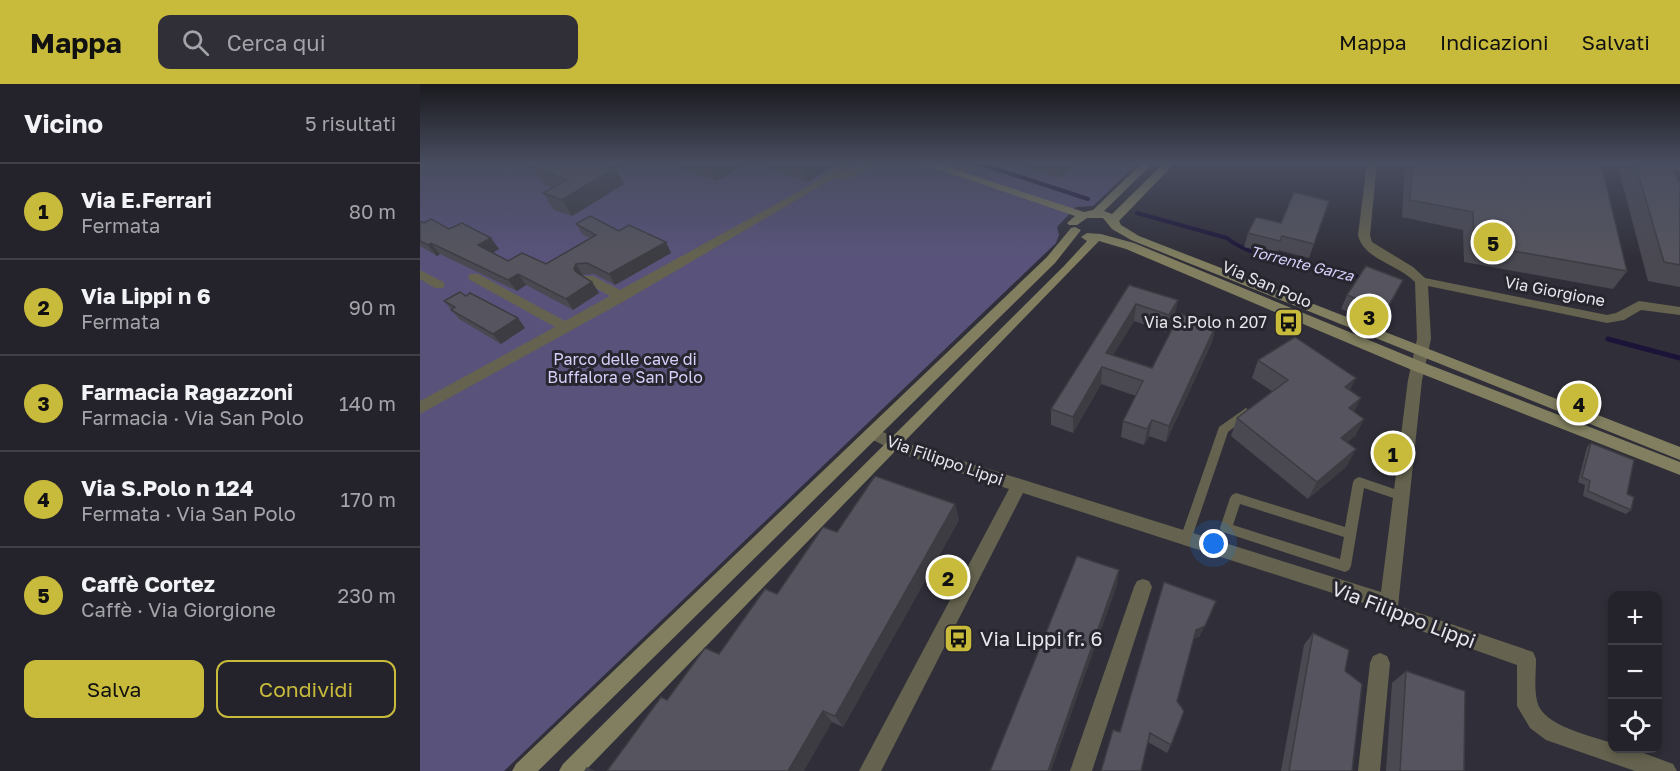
<!DOCTYPE html>
<html lang="it">
<meta charset="utf-8">
<style>
:root{--surface:#24232b;--page:#302f37;--text:#f1f3f6;--muted:#a3a4a9;--line:#414047;--accent:#c8bb3b}
body{margin:0;font-family:"Golos Text",sans-serif;background:var(--page);color:var(--text)}
.controls{position:absolute;right:18px;bottom:18px;display:grid;overflow:hidden;border-radius:12px;box-shadow:0 3px 9px #0003}
.controls button{width:54px;height:54px;display:grid;place-items:center;padding:0;border:0;border-bottom:2px solid var(--line);background:var(--surface);color:var(--text);font:30px sans-serif}
.you{position:absolute;left:794px;top:460px;width:21px;height:21px;margin:-15px;border:4px solid #fff;border-radius:50%;background:#1a73e8;box-shadow:0 0 0 9px #1a73e833}
.badge{display:grid;place-items:center;width:39px;height:39px;border-radius:50%;background:var(--accent);color:#111;font-size:20px;font-weight:700}
.pin{position:absolute;translate:-50% -50%;border:3px solid #fff;box-shadow:0 2px 6px #0006}
.list{margin:0;padding:0;list-style:none}
h2{display:flex;justify-content:space-between;align-items:center;height:78px;margin:0;padding:0 24px;font-size:26px}
h2 small{font-size:20px;font-weight:400;color:var(--muted)}
.list li{display:grid;grid-template-columns:39px 1fr auto;gap:18px;align-items:center;box-sizing:border-box;height:96px;padding:0 24px;border-top:2px solid var(--line)}
.list b{display:block;font-size:22px;white-space:nowrap}
.list p{margin:0;font-size:20px;white-space:nowrap;color:var(--muted)}
.list em{font-size:20px;font-style:normal;color:var(--muted)}
.actions{display:flex;gap:12px;padding:18px 24px}
.actions a{flex:1;padding:14px 0;border:2px solid var(--accent);border-radius:12px;text-align:center;font-size:21px;color:var(--accent)}
.actions .main{background:var(--accent);color:#111}
.icon{flex:none;width:33px;height:33px;fill:none;stroke:currentColor;stroke-width:2;stroke-linecap:round;stroke-linejoin:round}
.map{position:relative;flex:none;width:1260px;height:687px;overflow:hidden}
header{display:flex;align-items:center;gap:36px;box-sizing:border-box;height:84px;padding:0 30px;background:var(--accent);color:#111}
header strong{font-size:28px}
nav{display:flex;gap:33px;margin-inline-start:auto;font-size:21px}
.search{width:420px;height:54px;background:var(--page);display:flex;align-items:center;gap:15px;box-sizing:border-box;padding:0 21px;border-radius:12px;color:var(--muted);font-size:22px}
main{display:flex}
aside{flex:1;background:var(--surface)}
.map>svg:first-child{display:block}
.green{fill:#59537b}
.lines{fill:none;stroke-linecap:round;stroke-linejoin:round}
.stream-far1{stroke:#1c1438;stroke-width:4}
.stream{stroke:#1c1438;stroke-width:5}
.lane{fill:#65634f;fill-rule:evenodd}
.street{fill:#65634f;fill-rule:evenodd}
.secondary{fill:#817f5f;fill-rule:evenodd}
.wall{fill:#4a4952}
.shaded-wall{fill:#3c3c42}
.building{fill:#56555f;stroke:#3c3c42;stroke-width:1.5}
.labels{text-anchor:middle;dominant-baseline:central;stroke-width:6;stroke-linejoin:round;paint-order:stroke}
.far-water-label{font-size:15px;font-style:italic;fill:#d6d1fc;stroke:#27262f}
.street-label{font-size:16px;fill:#e6e6ec;stroke:#27262f}
.poi-label{font-size:16px;fill:#e6e6ec;stroke:#27262f;text-anchor:end}
.park-label{font-size:16px;fill:#d6d1fb;stroke:#27262f}
.near-street-label{font-size:20px;fill:#e6e6ec;stroke:#27262f}
.near-poi-label{font-size:20px;fill:#e6e6ec;stroke:#27262f;text-anchor:start}
</style>
<header>
<strong>Mappa</strong>
<div class="search"><svg class="icon" aria-label="search" viewBox="0 0 24 24"><circle cx="10" cy="10" r="6"/><path d="M15 15l6 6"/></svg>Cerca qui</div>
<nav><a>Mappa</a><a>Indicazioni</a><a>Salvati</a></nav>
</header>
<main>
<aside>
<h2>Vicino<small>5 risultati</small></h2>
<ul class="list">
<li><span class="badge">1</span><div><b>Via E.Ferrari</b><p>Fermata</p></div><em>80 m</em></li>
<li><span class="badge">2</span><div><b>Via Lippi n 6</b><p>Fermata</p></div><em>90 m</em></li>
<li><span class="badge">3</span><div><b>Farmacia Ragazzoni</b><p>Farmacia · Via San Polo</p></div><em>140 m</em></li>
<li><span class="badge">4</span><div><b>Via S.Polo n 124</b><p>Fermata · Via San Polo</p></div><em>170 m</em></li>
<li><span class="badge">5</span><div><b>Caffè Cortez</b><p>Caffè · Via Giorgione</p></div><em>230 m</em></li>
</ul>
<div class="actions"><a class="main">Salva</a><a>Condividi</a></div>
</aside>
<div class="map">
<svg width="1260" height="687" viewBox="0 0 1260 687">
<rect width="100%" height="100%" fill="#302f39"/>
<polygon class="green" points="0,79 718,79 673,122 656,123 637,143 639,151 636,159 84,687 0,687"/>
<g class="lines">
<g class="stream-far1">
<polyline points="558,79 668,115"/>
<path d="M717,129L807,154C832,176 908,186 943,194"/>
</g>
<polyline class="stream" points="1188,255 1260,274"/>
<g class="lane">
<polygon points="826,324 831,328 830,331 808,348 770,459 766,460 762,459 760,455 798,346 799,343"/>
<path d="M939,393L986,409L988,412L986,415L982,417L944,404L931,482L929,486L925,488L806,449L802,448L800,444L810,414L812,411L816,409L925,443L933,398L935,395ZM820,420L924,453L920,475L813,441Z"/>
</g>
<g class="street">
<polygon points="423,79 435,79 421,89 449,79 463,79 423,96 414,94 206,216 0,330 0,317 135,243 50,196 48,193 50,190 58,190 145,237 190,212 165,198 163,195 165,192 173,192 200,206 387,103"/>
<polygon points="546,79 558,79 538,92 530,92 530,88"/>
<path d="M947,79H957L950,151L952,158L993,183L1005,194L1187,231L1196,229L1219,217L1260,223V231L1221,226L1204,236L1187,239L1008,202L1011,255L1002,296L978,522L1113,568L1116,575C1116,588 1114,604 1117,617C1122,642 1172,652 1192,659V664H1210L1253,680L1257,687H1215L1126,656L1110,644L1097,622V581L962,533L959,524L603,409L461,687H439L589,405L479,369L447,353L444,349L447,345L452,343L489,360L961,508L988,296L997,255L995,198C979,181 943,175 938,151Z"/>
<polygon points="1227,79 1260,81 1260,87"/>
<polygon points="0,186 23,198 25,201 23,204 15,204 0,195"/>
<polygon points="723,495 729,497 732,503 672,687 650,687 714,503 717,497"/>
<polygon points="960,569 967,572 970,579 960,687 938,687 950,579 953,572"/>
</g>
<g class="secondary">
<polygon points="500,79 515,79 664,128 673,126 722,79 733,79 684,127 692,130 744,79 755,79 699,137 701,141 719,152 1260,363 1260,376 711,156 692,145 683,134 667,134 657,141 649,141 647,139 655,132"/>
<polygon points="655,143 661,146 635,179 118,687 92,687 96,680 627,173 651,144"/>
<polygon points="667,149 681,150 714,159 1002,278 1260,378 1260,391 992,286 706,165 679,157 165,687 139,687 143,680 644,182 667,157 661,153"/>
</g>
</g>
<g class="wall">
<polygon points="120,79 205,79 196,85 204,100 152,132 134,126 123,109 133,104 123,100 113,83"/>
<polygon points="245,79 326,79 296,97"/>
<polygon points="332,79 417,79 388,98"/>
<polygon points="600,79 656,79 640,94 600,82"/>
<polygon points="985,79 1181,79 1207,187 1193,205 1044,178 1043,146 982,133"/>
<polygon points="1197,79 1215,79 1260,98 1260,203 1228,197"/>
<polygon points="909,117 889,174 858,166 856,171 824,163 828,149 861,139"/>
<polygon points="0,137 4,139 29,145 71,154 79,165 73,169 88,177 126,180 170,154 163,151 156,140 199,147 246,158 251,169 195,201 174,190 163,191 163,192 172,198 179,209 153,226 106,201 97,207 20,170 17,172 0,162"/>
<polygon points="709,201 758,216 754,233 746,248 714,237 693,271 732,284 796,241 792,258 746,358 729,352 724,361 701,353 703,337 716,312 681,300 653,349 631,341 631,325"/>
<polygon points="976,210 959,239 921,225 927,211"/>
<polygon points="24,217 105,244 81,260 39,235"/>
<polygon points="838,276 930,307 934,328 944,335 935,352 927,358 927,382 888,415 811,352 817,334 852,307 832,294"/>
<polygon points="1171,359 1207,410 1211,426 1206,430 1163,412 1165,401 1158,398 1167,363"/>
<polygon points="535,420 539,436 423,643 412,638 247,616 299,570 417,448"/>
<polygon points="744,498 780,552 773,555 757,617 751,661 747,669 728,658 700,648"/>
<polygon points="893,549 925,587 932,687 861,687 884,561"/>
<polygon points="986,587 1044,687 966,687 972,599"/>
</g>
<g class="shaded-wall">
<polygon points="174,79 205,79 196,85 204,100 152,132 142,116"/>
<polygon points="293,79 326,79 296,97 290,81"/>
<polygon points="387,79 417,79 388,98 383,81"/>
<polygon points="642,79 656,79 640,94 640,81"/>
<polygon points="71,154 79,165 67,172 58,161"/>
<polygon points="246,158 251,169 195,201 189,190"/>
<polygon points="11,159 20,170 17,172 8,161"/>
<polygon points="156,180 163,191 161,196 154,185"/>
<polygon points="98,190 106,201 97,207 88,196"/>
<polygon points="983,196 976,210 959,239 966,226"/>
<polygon points="172,198 179,209 153,226 146,215"/>
<polygon points="758,216 754,233 746,248 749,231"/>
<polygon points="716,220 714,237 684,286 686,269"/>
<polygon points="98,234 105,244 81,260 73,250"/>
<polygon points="796,241 792,258 746,358 749,342"/>
<polygon points="682,283 681,300 653,349 653,333"/>
<polygon points="936,294 927,312 925,303"/>
<polygon points="941,314 932,332 929,324"/>
<polygon points="944,335 935,352 912,371 921,354"/>
<polygon points="732,336 729,352 724,361 727,345"/>
<polygon points="936,365 927,382 888,415 897,398"/>
<polygon points="535,420 539,436 423,643 415,632"/>
<polygon points="699,486 697,501 631,687 628,687"/>
<polygon points="796,517 780,552 771,556 776,546"/>
<polygon points="403,627 412,638 384,687 368,687"/>
</g>
<g class="building">
<polygon points="120,79 180,79 195,84 142,116 123,109 147,96 113,83"/>
<polygon points="376,79 387,79 383,81"/>
<polygon points="992,79 1181,79 1207,187 1054,160 1053,128 990,116"/>
<polygon points="1215,79 1252,79 1258,98 1260,98 1260,181 1244,178"/>
<polygon points="874,108 909,117 894,160 862,152 860,157 828,149 836,133 861,139"/>
<polygon points="170,132 199,147 209,141 246,158 189,190 167,179 156,180 154,185 156,188 172,198 146,215 98,190 88,196 11,159 8,161 0,157 0,137 4,139 11,135 29,145 42,139 71,154 58,161 88,177 102,169 126,180 176,151 156,140"/>
<polygon points="946,182 983,196 966,226 927,211"/>
<polygon points="709,201 758,216 749,231 716,220 686,269 732,284 760,230 796,241 749,342 732,336 727,345 703,337 723,297 682,283 653,333 631,325"/>
<polygon points="40,208 46,212 50,209 98,234 73,250 31,226 35,223 24,217"/>
<polygon points="875,253 936,294 925,303 941,314 929,324 944,335 921,354 936,365 897,398 817,334 868,296 838,276"/>
<polygon points="1171,359 1214,376 1207,410 1214,413 1211,426 1168,407 1170,397 1162,393"/>
<polygon points="455,392 535,420 415,632 403,627 368,687 187,687 241,613 247,616 285,564 299,570 345,505 357,510 403,443 417,448"/>
<polygon points="657,472 699,486 628,687 570,687"/>
<polygon points="744,498 796,517 785,542 776,546 757,617 764,627 751,661 730,649 721,687 681,687 693,646 700,648"/>
<polygon points="893,549 929,566 925,587 942,600 932,687 869,687"/>
<polygon points="986,587 1045,607 1044,687 980,687"/>
<polygon points="167,684 174,687 165,687"/>
</g>
<linearGradient id="sky" x2="0" y2="1"><stop stop-color="#1a1a1f"/><stop offset="0.45" stop-color="#484d5f"/><stop offset="1" stop-color="#484d5f" stop-opacity="0"/></linearGradient>
<rect width="1260" height="175" fill="url(#sky)"/>
<defs>
<symbol id="bus-square" viewBox="-11 -11 22 22"><rect x="-9" y="-9" width="18" height="18" rx="4" fill="#c8bb3b" stroke="#27262f"/><path d="M-5-6H5V4H4V6H2V4H-2V6H-4V4H-5ZM-3.5-4V0h7V-4ZM-3.5 1.2v1.5H-2V1.2ZM2 1.2v1.5H3.5V1.2Z" fill="#111"/></symbol>
</defs>
<g fill-rule="evenodd">
<use href="#bus-square" x="852" y="222" width="33" height="33"/>
<use href="#bus-square" x="522" y="538" width="33" height="33"/>
</g>
<g class="labels">
<g class="far-water-label">
<text transform="translate(882 179) rotate(14)">Torrente Garza</text>
</g>
<g class="street-label">
<text transform="translate(847 200) rotate(23)">Via San Polo</text>
<text transform="translate(1135 207) rotate(11)">Via Giorgione</text>
<text transform="translate(525 376) rotate(19)">Via Filippo Lippi</text>
</g>
<g class="poi-label">
<text x="847" y="238">Via S.Polo n 207</text>
</g>
<g class="park-label">
<text x="205" y="275">Parco delle cave di<tspan x="205" dy="18">Buffalora e San Polo</tspan></text>
</g>
<g class="near-street-label">
<text transform="translate(984 530) rotate(21)">Via Filippo Lippi</text>
</g>
<g class="near-poi-label">
<text x="560" y="554">Via Lippi fr. 6</text>
</g>
</g>
</svg>
<div class="controls">
<button>+</button>
<button>−</button>
<button><svg class="icon" aria-label="locate" viewBox="0 0 24 24"><circle cx="12" cy="12" r="6"/><path d="M12 2v4M12 18v4M2 12h4M18 12h4"/></svg></button>
</div>
<div class="you"></div>
<div class="pin badge" style="left:973px;top:369px">1</div>
<div class="pin badge" style="left:528px;top:493px">2</div>
<div class="pin badge" style="left:949px;top:232px">3</div>
<div class="pin badge" style="left:1159px;top:319px">4</div>
<div class="pin badge" style="left:1073px;top:158px">5</div>
</div>
</main>
